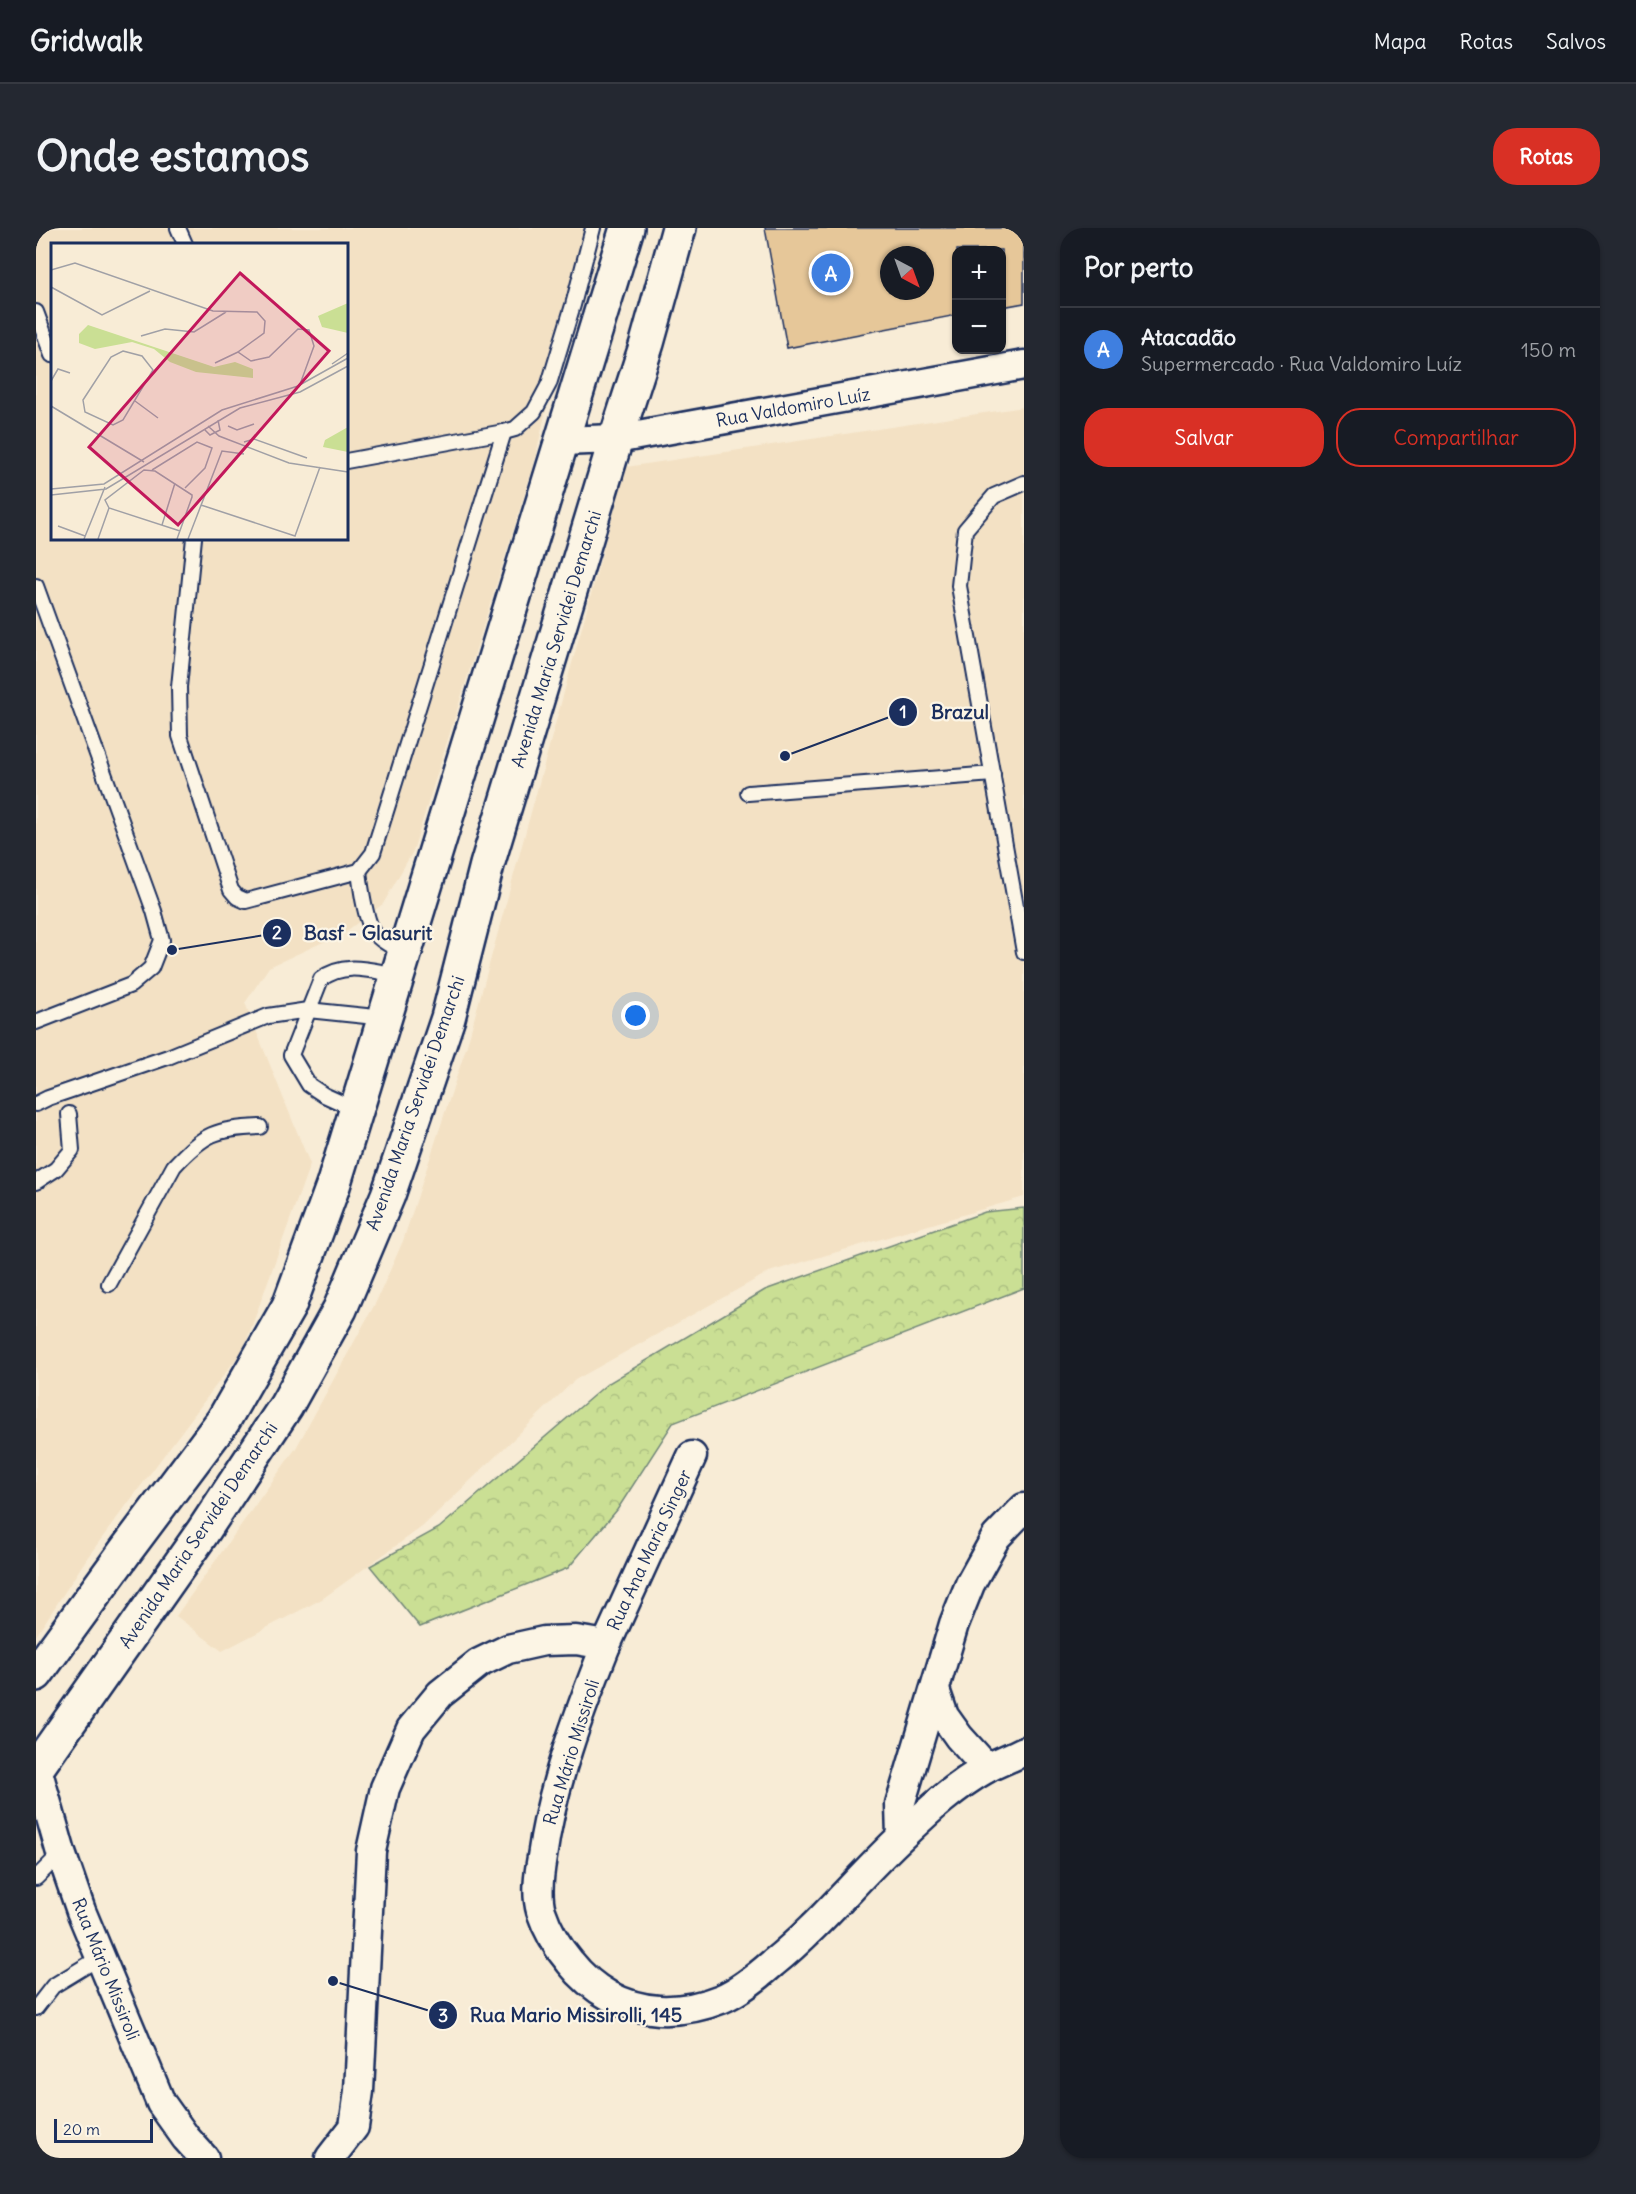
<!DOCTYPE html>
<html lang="pt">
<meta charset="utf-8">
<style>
:root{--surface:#171b24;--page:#242831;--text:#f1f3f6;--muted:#9ea1a6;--line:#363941;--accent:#d93025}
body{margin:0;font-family:Delius,sans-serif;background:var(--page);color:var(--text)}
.controls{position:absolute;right:18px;top:18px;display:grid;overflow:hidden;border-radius:12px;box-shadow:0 2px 4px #0004}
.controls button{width:54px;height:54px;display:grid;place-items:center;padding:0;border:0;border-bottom:2px solid var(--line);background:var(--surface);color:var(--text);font:30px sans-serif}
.compass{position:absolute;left:844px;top:18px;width:54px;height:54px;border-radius:50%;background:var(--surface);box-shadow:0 2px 4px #0004;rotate:139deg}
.scale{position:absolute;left:18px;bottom:15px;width:99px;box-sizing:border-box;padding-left:6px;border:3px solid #1b2f5e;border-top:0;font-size:16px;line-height:21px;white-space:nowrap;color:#1b2f5e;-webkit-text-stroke:4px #fcf5e5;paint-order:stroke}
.you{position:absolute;left:600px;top:788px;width:21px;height:21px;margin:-15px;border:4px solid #fff;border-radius:50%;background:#1a73e8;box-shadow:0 0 0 9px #1a73e833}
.badge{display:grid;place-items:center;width:39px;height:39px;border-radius:50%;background:var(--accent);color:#fff;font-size:20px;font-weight:700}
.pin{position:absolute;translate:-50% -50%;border:3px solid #fff;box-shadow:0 2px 6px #0006}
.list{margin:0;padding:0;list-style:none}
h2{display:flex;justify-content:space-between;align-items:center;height:78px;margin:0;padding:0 24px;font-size:26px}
h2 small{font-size:20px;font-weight:400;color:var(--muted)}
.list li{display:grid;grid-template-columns:39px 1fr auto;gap:18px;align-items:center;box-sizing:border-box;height:84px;padding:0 24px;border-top:2px solid var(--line)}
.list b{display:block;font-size:22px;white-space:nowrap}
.list p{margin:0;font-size:20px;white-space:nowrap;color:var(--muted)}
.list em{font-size:20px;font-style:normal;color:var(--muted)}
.actions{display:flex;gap:12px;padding:18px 24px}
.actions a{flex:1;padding:14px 0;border:2px solid var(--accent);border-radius:24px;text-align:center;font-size:21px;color:var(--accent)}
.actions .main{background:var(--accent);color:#fff}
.map{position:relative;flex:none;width:988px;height:1930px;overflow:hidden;border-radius:24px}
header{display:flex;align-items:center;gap:36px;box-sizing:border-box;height:84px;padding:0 30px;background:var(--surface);border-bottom:2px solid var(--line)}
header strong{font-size:28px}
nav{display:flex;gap:33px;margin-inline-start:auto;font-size:21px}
.intro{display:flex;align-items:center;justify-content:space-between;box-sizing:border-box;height:144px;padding:0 36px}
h1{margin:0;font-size:42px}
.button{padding:15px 27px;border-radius:24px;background:var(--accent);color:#fff;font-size:21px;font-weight:700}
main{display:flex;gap:36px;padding:0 36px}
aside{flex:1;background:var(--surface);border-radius:24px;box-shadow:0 2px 4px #0004}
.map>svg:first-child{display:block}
.built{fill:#f3e1c4;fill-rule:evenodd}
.forest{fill:url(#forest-crowns);stroke:#728779;stroke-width:1.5}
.building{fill:#e6c799;stroke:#1b2f5e;stroke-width:1.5;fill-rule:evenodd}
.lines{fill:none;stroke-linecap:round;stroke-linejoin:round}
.lane-casing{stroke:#1b2f5e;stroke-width:18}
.street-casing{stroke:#1b2f5e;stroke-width:33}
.secondary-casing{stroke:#1b2f5e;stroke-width:38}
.lane{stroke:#fcf5e5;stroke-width:14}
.street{stroke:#fcf5e5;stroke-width:28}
.secondary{stroke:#fcf5e5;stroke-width:33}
.labels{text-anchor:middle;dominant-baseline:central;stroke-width:4.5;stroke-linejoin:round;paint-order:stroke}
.street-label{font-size:18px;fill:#1b2f5e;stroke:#fcf5e5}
.inset-road{fill:none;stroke:#a0a0a6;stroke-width:1.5}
.view{fill:#c2185b;fill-opacity:0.15;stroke:#c2185b;stroke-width:3}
.inset-edge{fill:none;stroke:#1b2f5e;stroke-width:3}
.leader{fill:none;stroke:#1b2f5e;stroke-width:2}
.callout-dot{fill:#1b2f5e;stroke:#fcf5e5;stroke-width:2}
.mark-label{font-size:18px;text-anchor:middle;font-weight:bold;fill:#fff}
.callout-label{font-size:20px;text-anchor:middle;font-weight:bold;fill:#1b2f5e;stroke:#fcf5e5;stroke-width:4.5;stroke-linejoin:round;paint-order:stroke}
</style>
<header>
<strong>Gridwalk</strong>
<nav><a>Mapa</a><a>Rotas</a><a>Salvos</a></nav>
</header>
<div class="intro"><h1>Onde estamos</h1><a class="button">Rotas</a></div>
<main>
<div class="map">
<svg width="988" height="1930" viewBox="0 0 988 1930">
<defs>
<pattern id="forest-crowns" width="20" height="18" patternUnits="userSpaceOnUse" patternTransform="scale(1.5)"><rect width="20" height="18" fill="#cadf94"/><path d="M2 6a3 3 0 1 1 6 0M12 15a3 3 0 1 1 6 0" fill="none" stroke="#adc082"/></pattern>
</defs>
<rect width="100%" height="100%" fill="#f8ecd6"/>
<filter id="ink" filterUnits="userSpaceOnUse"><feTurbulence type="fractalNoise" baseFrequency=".0167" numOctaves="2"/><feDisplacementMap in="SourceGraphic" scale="12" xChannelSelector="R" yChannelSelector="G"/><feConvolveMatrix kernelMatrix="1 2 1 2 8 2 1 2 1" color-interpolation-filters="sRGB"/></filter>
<g filter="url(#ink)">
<g class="built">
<path d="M0,0H551L498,236L377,623L347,676L309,704L233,739L209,775L274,936L208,1120L51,1330L0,1408ZM16,16H310V310H16Z"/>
<polygon points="988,179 988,969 733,1044 539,1152 386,1299 286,1371 186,1423 140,1388 260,1220 340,1074 367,1013 431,817 590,239"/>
</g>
<polygon class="forest" points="988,980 988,1060 637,1195 581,1282 532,1340 384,1399 334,1338 403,1300 571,1156 729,1062 949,984"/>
<path class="building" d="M729,0H988V75L966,79V22H921V87L751,120ZM853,27H889V63H853Z"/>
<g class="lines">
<defs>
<g id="lane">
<polyline points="142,0 149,16"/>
<polyline points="0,84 16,127"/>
<polyline points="310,233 468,204 479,201 498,184 513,156 537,77 557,0"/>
<polyline points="988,255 958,268 929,302 923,358 988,724"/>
<polyline points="158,310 143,459 144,508 195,662 201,669 210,673 323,643 337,625 468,204"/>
<polyline points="0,358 118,683 126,712 115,740 95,757 0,794"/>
<polyline points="712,565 957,546"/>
<path d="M323,643C325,659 329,695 340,707C348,715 358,719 369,724"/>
<polyline points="0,876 12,870 132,829 232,788 272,782 349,790"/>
<path d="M321,882L288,867L273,857L255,827L285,751C309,733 335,743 362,747"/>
<polyline points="0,954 20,941 36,922 33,886"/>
<path d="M73,1056L138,938C169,905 179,901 224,899"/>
<polyline points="0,1650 25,1625"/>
<polyline points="0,1780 17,1758 63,1730"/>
</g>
<g id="street">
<polyline points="525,213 580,211 988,137"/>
<polyline points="570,1417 656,1228"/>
<polyline points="899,1462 908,1488 923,1509 951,1540"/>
<polyline points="0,1537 25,1625 45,1683 108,1834 125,1875 150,1910 168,1930"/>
<polyline points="865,1608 864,1577 918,1396 934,1356 960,1309 988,1280"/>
<path d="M294,1930L318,1899L323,1863L335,1623L349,1560L375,1501L404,1466L443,1435L472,1421L508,1413L540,1412L570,1417C543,1485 516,1556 506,1629C503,1646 500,1666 505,1683C511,1701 522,1720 534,1734C556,1762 587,1780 623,1782C645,1783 665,1779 685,1771C704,1763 721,1749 737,1735C784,1697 822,1649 866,1608C892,1583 919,1558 951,1540C963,1534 976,1529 988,1523"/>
</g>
<g id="secondary">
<polyline points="0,1446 91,1321 187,1193 253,1078 297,958 591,0"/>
<polyline points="0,1541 166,1305 250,1178 304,1081 352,967 412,790 451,637 580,211 611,115 643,0"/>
</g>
</defs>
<use href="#lane" class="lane-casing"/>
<use href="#street" class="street-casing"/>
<use href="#secondary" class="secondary-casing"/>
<use href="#lane" class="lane"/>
<use href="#street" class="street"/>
<use href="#secondary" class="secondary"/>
</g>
</g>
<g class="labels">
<g class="street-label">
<text transform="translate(757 179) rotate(-10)">Rua Valdomiro Luíz</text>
<text transform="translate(520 411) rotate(-73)">Avenida Maria Servidei Demarchi</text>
<text transform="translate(379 875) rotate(-71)">Avenida Maria Servidei Demarchi</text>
<text transform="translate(162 1307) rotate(-56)">Avenida Maria Servidei Demarchi</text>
<text transform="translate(613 1322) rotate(-65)">Rua Ana Maria Singer</text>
<text transform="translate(535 1524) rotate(-73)">Rua Mário Missiroli</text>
<text transform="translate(70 1741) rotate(68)">Rua Mário Missiroli</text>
</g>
</g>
<g transform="translate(15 15)">
<rect width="297" height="297" fill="#f8ecd6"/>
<path d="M297,60V90L271,84L267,73ZM37,82L163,124L184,119L202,126V135L145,129L119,119L103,106L81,99L44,106L28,100V91ZM297,184V209L272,204L274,197Z" fill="#cadf94"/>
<path class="inset-road" d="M0,27L24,20L162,68L206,69L214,78L213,90L187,109L200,118L218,114L247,86L258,87L263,103L248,144M0,44L51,72L99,48M90,93L114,86L143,89L175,69M72,108L91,113L102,127L72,177L62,182L34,169L32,157L60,114ZM164,120L187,109M281,121L297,110M0,138L7,126L19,130M84,158L107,175M0,163L93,219M157,183L168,193L238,220L297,229M177,183L186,187L203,181M153,186L159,192L169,187L167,177M193,199L203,196L256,215M101,227L146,199L161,205L154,225L134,245M0,246L53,241L171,167L247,143L297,115M0,252L55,246L189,165L249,149L297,123M150,262L244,293L269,224M111,282L124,240M7,283L34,293M33,296L54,244M47,296L58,265M126,296L141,254V252L104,228L93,227L54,257L58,265L129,288M137,296L171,208L193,211"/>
<path class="view" d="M189,30L278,108L127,282L38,204Z"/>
<rect width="297" height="297" class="inset-edge"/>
</g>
<path class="leader" d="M749 528L867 484M136 722L241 705M297 1753L407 1787"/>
<g class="callout-dot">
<circle cx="749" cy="528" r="6"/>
<circle cx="136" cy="722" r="6"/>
<circle cx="297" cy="1753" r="6"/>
<circle cx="867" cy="484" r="15"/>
<circle cx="241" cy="705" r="15"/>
<circle cx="407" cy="1787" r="15"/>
</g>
<g class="mark-label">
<text x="867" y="490">1</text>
<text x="241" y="711">2</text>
<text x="407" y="1794">3</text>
</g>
<g class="callout-label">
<text x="924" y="491">Brazul</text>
<text x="332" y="712">Basf - Glasurit</text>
<text x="540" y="1794">Rua Mario Missirolli, 145</text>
</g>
</svg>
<div class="controls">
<button>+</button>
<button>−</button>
</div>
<svg class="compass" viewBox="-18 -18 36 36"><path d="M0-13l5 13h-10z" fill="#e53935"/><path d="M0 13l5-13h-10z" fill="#9ea1a6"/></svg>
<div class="scale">20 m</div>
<div class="you"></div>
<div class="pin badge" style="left:795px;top:45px;background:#3f7fe0">A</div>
</div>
<aside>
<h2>Por perto<small></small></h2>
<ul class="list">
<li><span class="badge" style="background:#3f7fe0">A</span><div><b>Atacadão</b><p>Supermercado · Rua Valdomiro Luíz</p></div><em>150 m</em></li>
</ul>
<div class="actions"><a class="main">Salvar</a><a>Compartilhar</a></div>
</aside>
</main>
